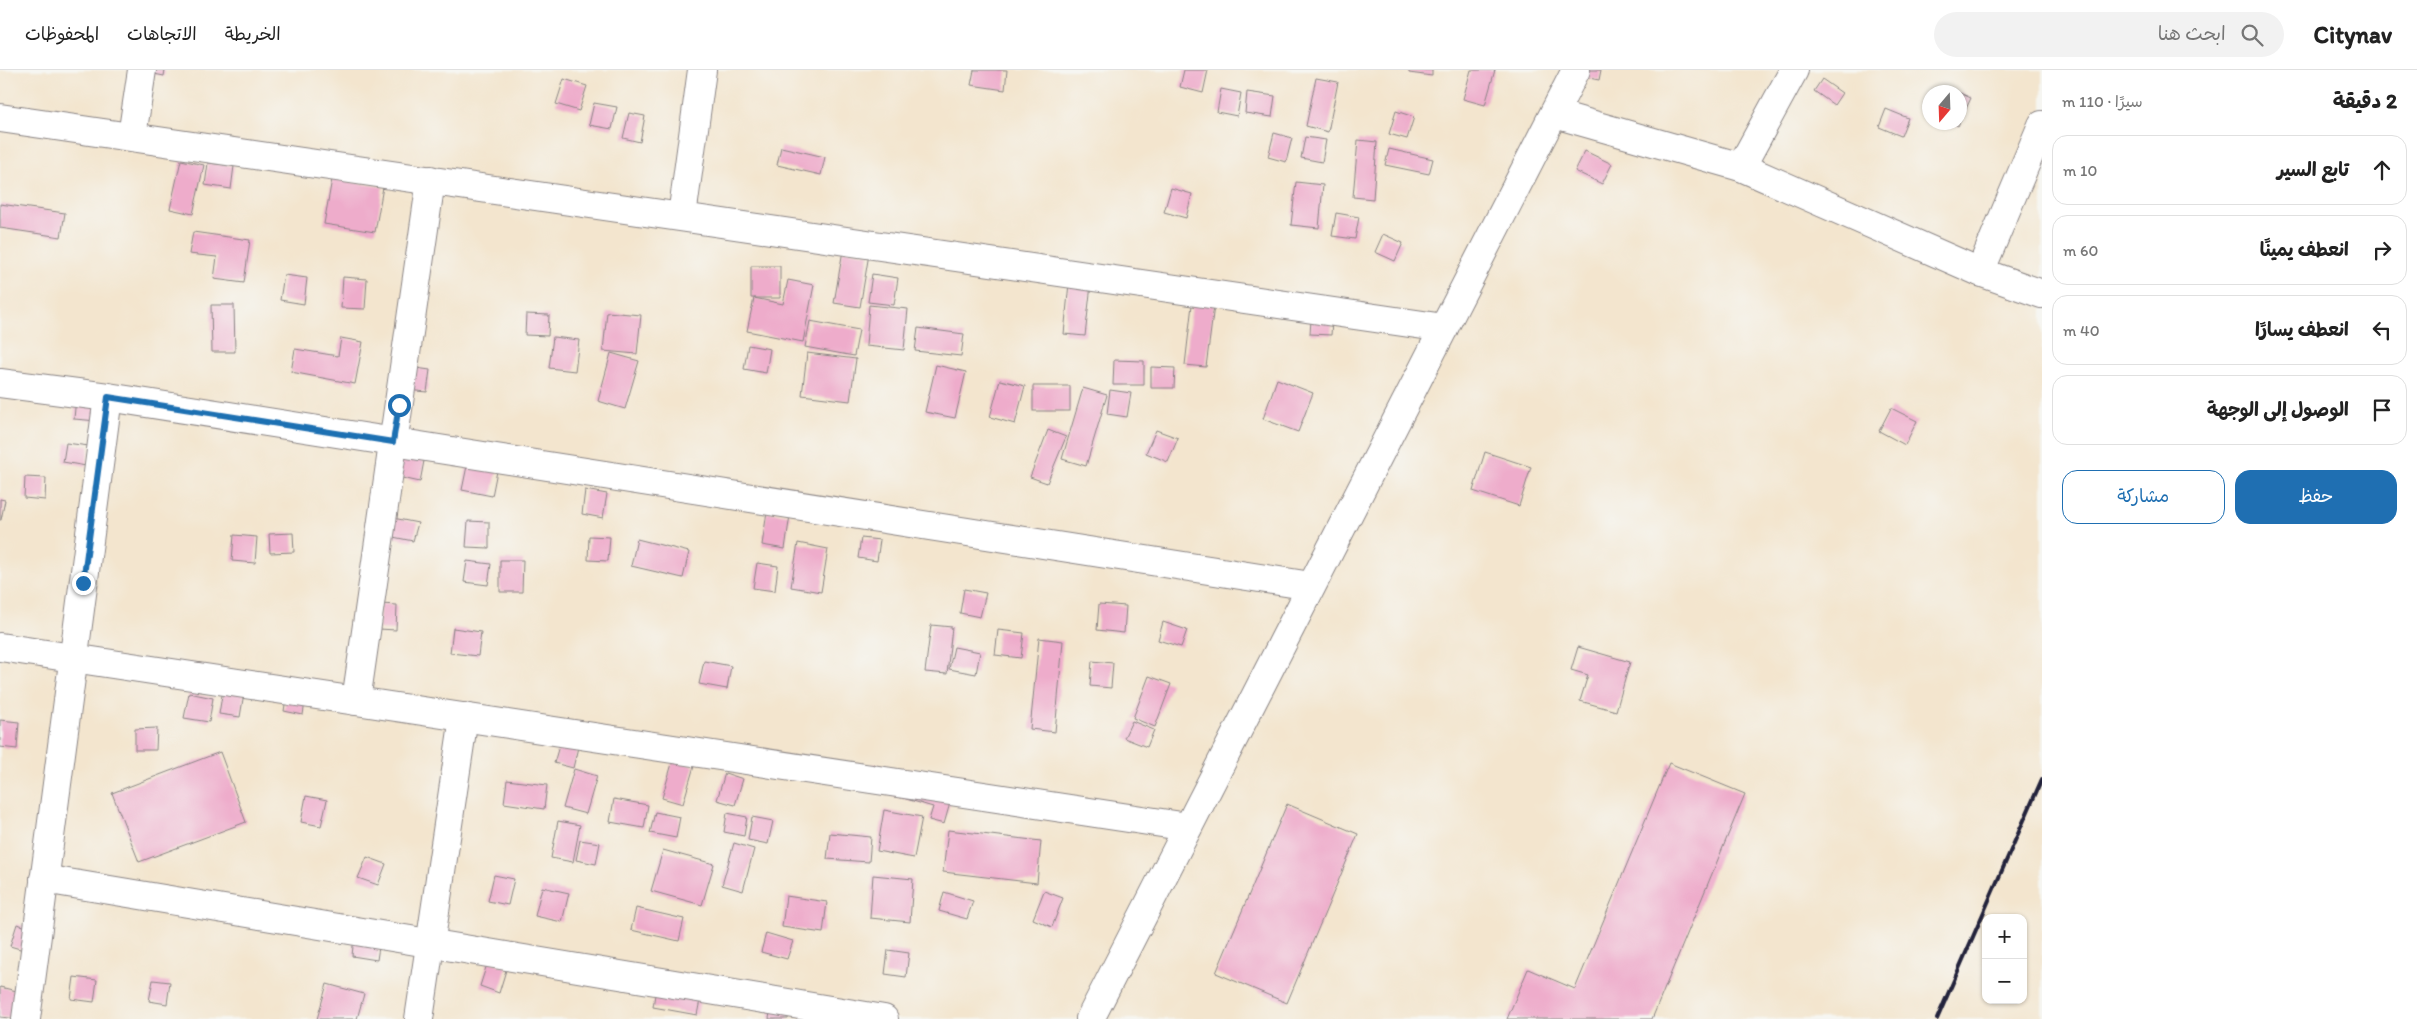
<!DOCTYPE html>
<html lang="ar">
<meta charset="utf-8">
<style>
:root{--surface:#fff;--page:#f2f2f2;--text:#222;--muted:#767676;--line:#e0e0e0;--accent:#1f6fb2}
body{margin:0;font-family:Itim,"Playpen Sans Arabic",sans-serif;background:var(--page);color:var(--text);direction:rtl}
.controls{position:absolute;right:15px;bottom:15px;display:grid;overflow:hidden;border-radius:10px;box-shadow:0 1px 4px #0004}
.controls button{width:45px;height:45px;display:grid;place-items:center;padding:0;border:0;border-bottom:1px solid var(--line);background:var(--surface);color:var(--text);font:25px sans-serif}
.compass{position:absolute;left:1922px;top:15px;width:45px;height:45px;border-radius:50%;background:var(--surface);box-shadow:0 1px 4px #0004;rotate:199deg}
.stop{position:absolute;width:15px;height:15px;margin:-11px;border:4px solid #1f6fb2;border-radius:50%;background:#fff}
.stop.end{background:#1f6fb2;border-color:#fff;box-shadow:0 1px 5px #0008}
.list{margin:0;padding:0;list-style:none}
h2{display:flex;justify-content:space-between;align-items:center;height:65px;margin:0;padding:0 20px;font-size:21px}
h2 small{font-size:16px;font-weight:400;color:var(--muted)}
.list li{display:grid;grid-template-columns:32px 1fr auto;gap:15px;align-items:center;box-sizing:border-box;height:70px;margin:0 10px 10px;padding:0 10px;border:1px solid var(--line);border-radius:15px}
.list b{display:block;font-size:19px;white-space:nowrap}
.list em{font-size:16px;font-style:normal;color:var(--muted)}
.actions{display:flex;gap:10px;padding:15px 20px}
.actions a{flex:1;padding:11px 0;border:1px solid var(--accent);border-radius:15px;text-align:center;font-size:18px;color:var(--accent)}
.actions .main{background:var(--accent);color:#fff}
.icon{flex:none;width:28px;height:28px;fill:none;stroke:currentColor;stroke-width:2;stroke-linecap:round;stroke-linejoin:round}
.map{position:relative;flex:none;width:2042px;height:949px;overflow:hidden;direction:ltr}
header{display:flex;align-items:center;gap:30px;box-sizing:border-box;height:70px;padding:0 25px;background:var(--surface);border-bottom:1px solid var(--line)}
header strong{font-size:24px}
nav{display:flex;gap:28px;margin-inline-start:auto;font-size:18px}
.search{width:350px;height:45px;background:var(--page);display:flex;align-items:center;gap:12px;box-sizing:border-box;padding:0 18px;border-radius:28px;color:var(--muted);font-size:19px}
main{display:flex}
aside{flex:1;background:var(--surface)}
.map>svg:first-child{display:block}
.building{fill:#eeaccb}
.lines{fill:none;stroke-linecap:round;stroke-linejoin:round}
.street-casing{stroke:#8a8484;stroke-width:30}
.street{stroke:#fff;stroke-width:28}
.rail{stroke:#22223b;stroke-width:4}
.route{stroke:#1f6fb2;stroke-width:6}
</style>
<header>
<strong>Citynav</strong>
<div class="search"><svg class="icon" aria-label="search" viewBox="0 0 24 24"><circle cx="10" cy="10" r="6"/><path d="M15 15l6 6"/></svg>ابحث هنا</div>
<nav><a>الخريطة</a><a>الاتجاهات</a><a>المحفوظات</a></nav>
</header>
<main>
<aside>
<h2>2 دقيقة<small>سيرًا · 110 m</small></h2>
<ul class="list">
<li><svg class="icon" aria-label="ahead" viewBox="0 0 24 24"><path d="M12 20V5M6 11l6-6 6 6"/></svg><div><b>تابع السير</b></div><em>10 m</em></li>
<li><svg class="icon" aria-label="right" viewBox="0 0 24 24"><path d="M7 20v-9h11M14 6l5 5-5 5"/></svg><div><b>انعطف يمينًا</b></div><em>60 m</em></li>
<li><svg class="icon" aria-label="left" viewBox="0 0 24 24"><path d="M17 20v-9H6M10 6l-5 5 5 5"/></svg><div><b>انعطف يسارًا</b></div><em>40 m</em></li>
<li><svg class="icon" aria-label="arrive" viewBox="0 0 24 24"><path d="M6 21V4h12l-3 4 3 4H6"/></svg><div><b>الوصول إلى الوجهة</b></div></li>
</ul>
<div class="actions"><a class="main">حفظ</a><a>مشاركة</a></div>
</aside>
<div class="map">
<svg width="2042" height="949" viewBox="0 0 2042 949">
<rect width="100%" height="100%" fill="#f6f6f2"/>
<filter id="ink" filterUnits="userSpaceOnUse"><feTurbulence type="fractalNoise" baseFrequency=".02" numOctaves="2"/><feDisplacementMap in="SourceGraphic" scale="10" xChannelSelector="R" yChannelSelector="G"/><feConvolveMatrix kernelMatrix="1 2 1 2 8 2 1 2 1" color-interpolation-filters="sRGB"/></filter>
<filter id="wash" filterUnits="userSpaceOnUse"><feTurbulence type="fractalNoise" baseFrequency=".0096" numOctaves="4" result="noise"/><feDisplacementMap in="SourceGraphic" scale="20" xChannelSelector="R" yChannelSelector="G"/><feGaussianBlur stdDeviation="1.12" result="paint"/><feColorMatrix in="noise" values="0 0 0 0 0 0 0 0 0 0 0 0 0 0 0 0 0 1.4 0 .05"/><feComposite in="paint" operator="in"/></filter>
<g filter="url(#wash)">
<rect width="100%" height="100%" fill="#f3e5ce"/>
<g id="blocks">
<g class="building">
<polygon points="144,0 165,0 164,6 144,2"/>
<polygon points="974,0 1007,0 1005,20 971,15"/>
<polygon points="1184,0 1208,0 1203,23 1180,17"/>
<polygon points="1409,0 1432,0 1432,6 1409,3"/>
<polygon points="1471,0 1495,0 1485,35 1463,29"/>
<polygon points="1575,0 1601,0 1599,10 1574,5"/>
<polygon points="1316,8 1338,12 1328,62 1306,56"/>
<polygon points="564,9 587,16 579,41 556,34"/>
<polygon points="1822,9 1842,23 1834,35 1814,21"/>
<polygon points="1221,19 1241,23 1237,46 1217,42"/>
<polygon points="1247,22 1275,26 1272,47 1245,43"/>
<polygon points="1960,23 1971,28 1958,56 1951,52 1960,52"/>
<polygon points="594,33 617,37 612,59 589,55"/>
<polygon points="1886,39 1908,48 1901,66 1879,57"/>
<polygon points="1396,41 1414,47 1407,69 1389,64"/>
<polygon points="629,43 645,46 640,72 623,68"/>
<polygon points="1274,63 1292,68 1286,92 1268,87"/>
<polygon points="1305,67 1326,70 1322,92 1301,88"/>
<polygon points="1358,70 1377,72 1373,129 1353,127"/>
<polygon points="781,77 825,87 821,105 777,95"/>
<polygon points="1389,79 1433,89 1429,104 1385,95"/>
<polygon points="1585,81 1612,94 1602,114 1575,101"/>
<polygon points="181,90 204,95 193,144 170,139"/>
<polygon points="208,93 234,96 231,119 205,115"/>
<polygon points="332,109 383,117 375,162 324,154"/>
<polygon points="1296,112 1323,115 1319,158 1291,155"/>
<polygon points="1171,118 1192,124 1186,148 1164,142"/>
<polygon points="0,134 65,143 61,167 0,158"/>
<polygon points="1336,143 1359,147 1355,169 1332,166"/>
<polygon points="193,162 250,170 244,213 214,209 217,187 189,184"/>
<polygon points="1383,164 1403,173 1395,191 1375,182"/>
<polygon points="843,180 869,184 860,237 834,233"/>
<polygon points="751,196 780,196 780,228 754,228 783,234 788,210 814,215 803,272 747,261 754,228 751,228"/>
<polygon points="872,204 898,208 894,235 868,232"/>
<polygon points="284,205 307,208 304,234 280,230"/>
<polygon points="343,207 367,209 365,239 341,238"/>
<polygon points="1069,213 1091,215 1085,266 1064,264"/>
<polygon points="1193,226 1215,228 1206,297 1185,295"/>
<polygon points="211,235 234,235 235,282 212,282"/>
<polygon points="869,235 908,239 904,280 866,276"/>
<polygon points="1312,236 1333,238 1331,265 1310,264"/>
<polygon points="607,242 641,245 637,284 603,281"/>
<polygon points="526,244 549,245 548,266 525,265"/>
<polygon points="810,251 859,260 854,286 805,277"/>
<polygon points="918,258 964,264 961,286 915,281"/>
<polygon points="553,267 579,270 575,301 549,298"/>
<polygon points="341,268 363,272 355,314 291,302 295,279 338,286"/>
<polygon points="748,275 770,279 766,303 744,299"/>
<polygon points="611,283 639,291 625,339 598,331"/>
<polygon points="807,283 856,289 850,331 802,325"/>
<polygon points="1114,290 1144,291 1144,315 1113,315"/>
<polygon points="936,295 966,302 955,348 925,342"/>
<polygon points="409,297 430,300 427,322 406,320"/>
<polygon points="1151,297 1175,298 1174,318 1151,318"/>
<polygon points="1277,309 1313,323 1298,362 1263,349"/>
<polygon points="1000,310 1025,316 1015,354 990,347"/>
<rect x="1033" y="316" width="37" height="25"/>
<polygon points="1083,318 1107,325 1086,396 1062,389"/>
<polygon points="1110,320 1131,323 1127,347 1107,344"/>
<polygon points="76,327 100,329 98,351 74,349"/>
<polygon points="1891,338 1917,351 1905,375 1879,361"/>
<polygon points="1048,360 1066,367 1047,413 1030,407"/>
<polygon points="1156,360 1178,368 1168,392 1146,383"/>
<polygon points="66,373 89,376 86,396 63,392"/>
<polygon points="1485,382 1531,397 1519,436 1473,421"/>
<polygon points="397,386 424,391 420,412 393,406"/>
<polygon points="467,396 497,401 492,426 462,420"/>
<polygon points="25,407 46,408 45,430 24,428"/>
<polygon points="585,420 607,424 603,448 582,444"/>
<polygon points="0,429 5,430 1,450 0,450"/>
<polygon points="767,442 790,445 785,479 762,475"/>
<polygon points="393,448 418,453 413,471 388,466"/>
<polygon points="468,451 489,452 489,478 466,477"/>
<polygon points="293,463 294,482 270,483 269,464"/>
<polygon points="234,465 257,467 255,493 232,491"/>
<polygon points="589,466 610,467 608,491 588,490"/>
<polygon points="861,468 880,470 877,491 858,488"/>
<polygon points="637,469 689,482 683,508 631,496"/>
<polygon points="798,473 828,479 821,522 791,517"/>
<polygon points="500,490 523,490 522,522 500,522"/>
<polygon points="467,491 491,494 488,515 464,512"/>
<polygon points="757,493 778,496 775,521 753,518"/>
<polygon points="964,519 986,523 980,547 960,543"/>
<polygon points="380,534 397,535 396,560 379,559"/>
<polygon points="1099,534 1126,536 1124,563 1097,560"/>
<polygon points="1163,552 1187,560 1181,577 1158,570"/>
<polygon points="931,555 952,557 947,604 925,602"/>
<polygon points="453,558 481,562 478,586 450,583"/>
<polygon points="998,560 1024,563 1021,588 995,585"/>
<polygon points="1039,568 1063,571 1055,662 1030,659"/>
<polygon points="954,577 980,582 976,604 949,599"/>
<polygon points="1578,577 1630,592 1616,641 1580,631 1588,605 1571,600"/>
<polygon points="704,591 731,596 727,619 699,614"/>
<polygon points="1092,591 1113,593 1111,618 1090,616"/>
<polygon points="1149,606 1171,614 1155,657 1133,648"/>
<polygon points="223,619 244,623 240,647 219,644"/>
<polygon points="287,622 306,625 303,645 284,641"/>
<polygon points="189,623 213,628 209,652 184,648"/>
<polygon points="0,650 19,652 17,679 0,677"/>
<polygon points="1132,651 1154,660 1147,677 1124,668"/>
<polygon points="157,658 156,680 135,680 135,659"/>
<polygon points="561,669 579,673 573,698 554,693"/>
<polygon points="220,682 246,752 139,792 112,723"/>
<polygon points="673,690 694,696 683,734 662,728"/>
<polygon points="1669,693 1745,724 1652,949 1507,949 1528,899 1575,919"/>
<polygon points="873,694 954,719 944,754 929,750 933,737 866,717"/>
<polygon points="574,699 597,706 586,744 563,738"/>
<polygon points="725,703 743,709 735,735 717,730"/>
<polygon points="507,710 547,715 544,739 504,733"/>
<polygon points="306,726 327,730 321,756 301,752"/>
<polygon points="614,729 648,735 644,758 610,752"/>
<polygon points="1287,734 1358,764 1287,933 1216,903"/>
<polygon points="884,740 922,747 914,788 877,781"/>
<polygon points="655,742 680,747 676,768 650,763"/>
<polygon points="727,743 747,747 744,766 724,762"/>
<polygon points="752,747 773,751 768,774 748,770"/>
<polygon points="558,751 580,755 573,792 551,788"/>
<polygon points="948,760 1041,771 1037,813 943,802"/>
<polygon points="830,763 871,767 869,792 827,789"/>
<polygon points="580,770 600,773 596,794 576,790"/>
<polygon points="734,773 754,779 743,821 722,815"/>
<polygon points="663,780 714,794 702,835 651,821"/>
<polygon points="367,787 386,794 378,815 358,808"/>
<polygon points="494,805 514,809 508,835 488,831"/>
<polygon points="873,805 913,809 910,852 870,848"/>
<polygon points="542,817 569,823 562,852 535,846"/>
<polygon points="1044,821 1063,828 1052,857 1033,849"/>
<polygon points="944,822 973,831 967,849 939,841"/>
<polygon points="786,826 827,832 823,863 782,857"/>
<polygon points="636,838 684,849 679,871 631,860"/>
<polygon points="17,854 37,860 30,882 10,876"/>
<polygon points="766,863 793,871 787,889 761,882"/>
<polygon points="354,866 380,870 377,890 352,886"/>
<polygon points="888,880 909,883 906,907 885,904"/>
<polygon points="488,891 507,897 499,923 480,916"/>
<polygon points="74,907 97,910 94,932 71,929"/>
<polygon points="153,910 170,912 167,934 149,931"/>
<polygon points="657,912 702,920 697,945 653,937"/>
<polygon points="327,914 364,924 357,949 317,949"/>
<polygon points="0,917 25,923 19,949 0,947"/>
<polygon points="772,928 792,931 788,949 769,949"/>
</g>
</g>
</g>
<g filter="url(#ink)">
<use href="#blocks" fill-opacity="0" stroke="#8a8484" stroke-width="1"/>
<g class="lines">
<defs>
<g id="street">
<polyline points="1555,44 1741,97 1980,202 2042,224"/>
<polyline points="0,48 1444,258"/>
<polyline points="132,66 142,0"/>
<polyline points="1741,97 1794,0"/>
<polyline points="682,146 702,0"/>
<polyline points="1980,202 2042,55"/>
<polyline points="0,313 108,327 1311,516"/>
<polyline points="0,577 1188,757"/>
<polyline points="356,631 431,110"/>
<polyline points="44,809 884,949"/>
<polyline points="26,949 108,327"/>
<polyline points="419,949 464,647"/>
<polyline points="1090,949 1576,0"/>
</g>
</defs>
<use href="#street" class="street-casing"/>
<use href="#street" class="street"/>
<polyline class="rail" points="1937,949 2042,709"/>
</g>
</g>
<g class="lines" filter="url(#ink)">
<polyline class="route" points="83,513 108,327 393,372 399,335"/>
</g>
</svg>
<div class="controls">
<button>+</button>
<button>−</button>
</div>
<svg class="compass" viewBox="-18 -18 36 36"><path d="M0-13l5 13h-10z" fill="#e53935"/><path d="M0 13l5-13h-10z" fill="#767676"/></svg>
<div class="stop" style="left:399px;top:335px"></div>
<div class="stop end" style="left:83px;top:513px"></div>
</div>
</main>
